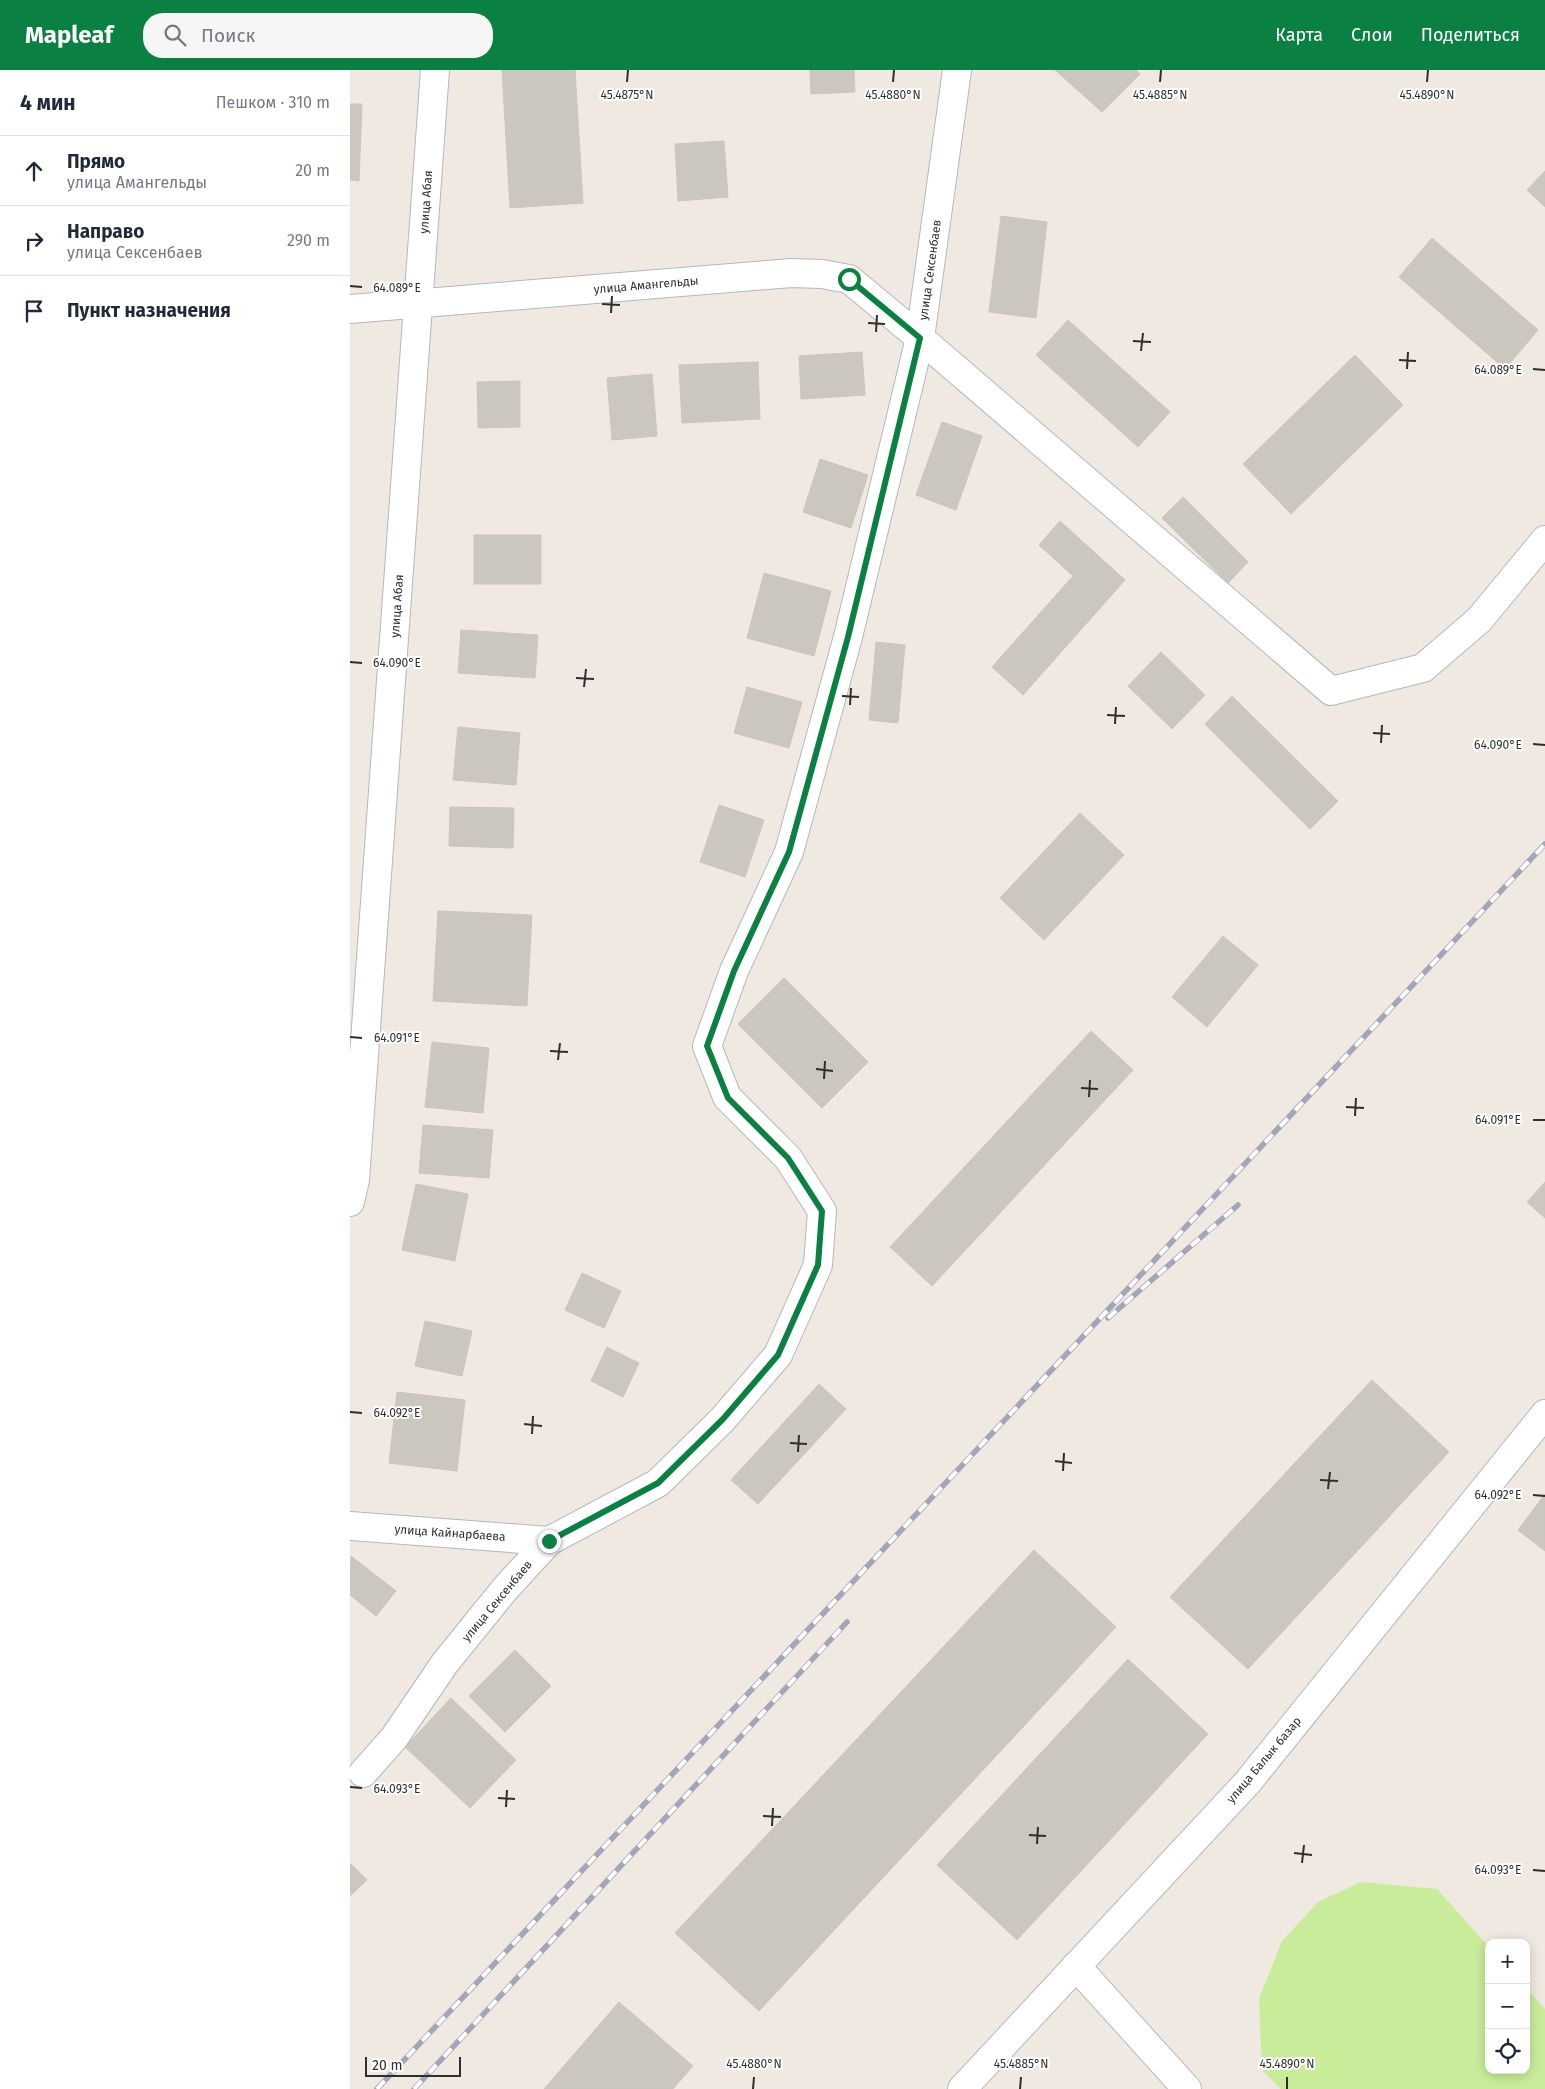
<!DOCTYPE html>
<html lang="ru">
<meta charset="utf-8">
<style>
:root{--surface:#fff;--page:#f6f6f7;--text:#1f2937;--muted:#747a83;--line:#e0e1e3;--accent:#0b8043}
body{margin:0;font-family:"Fira Sans",sans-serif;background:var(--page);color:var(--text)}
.controls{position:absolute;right:15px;bottom:15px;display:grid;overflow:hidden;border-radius:10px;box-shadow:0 2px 12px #0003}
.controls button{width:45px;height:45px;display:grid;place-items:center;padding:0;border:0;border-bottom:1px solid var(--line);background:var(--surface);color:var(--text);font:25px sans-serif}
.scale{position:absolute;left:15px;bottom:12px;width:96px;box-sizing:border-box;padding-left:5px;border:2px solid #2e2e2e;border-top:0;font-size:14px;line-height:18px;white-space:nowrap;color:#2e2e2e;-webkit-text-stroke:4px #fff;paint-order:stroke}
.stop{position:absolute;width:15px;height:15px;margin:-11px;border:4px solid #0b8043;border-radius:50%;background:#fff}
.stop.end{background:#0b8043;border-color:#fff;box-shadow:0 1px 5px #0008}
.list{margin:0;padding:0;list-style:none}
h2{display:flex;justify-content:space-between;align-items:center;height:65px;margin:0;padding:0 20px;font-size:21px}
h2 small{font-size:16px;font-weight:400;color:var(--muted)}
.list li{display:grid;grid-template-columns:32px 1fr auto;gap:15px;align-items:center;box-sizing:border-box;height:70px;padding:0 20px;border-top:1px solid var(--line)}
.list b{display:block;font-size:19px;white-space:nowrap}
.list p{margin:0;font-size:16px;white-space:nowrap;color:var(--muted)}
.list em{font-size:16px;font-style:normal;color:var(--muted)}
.icon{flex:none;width:28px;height:28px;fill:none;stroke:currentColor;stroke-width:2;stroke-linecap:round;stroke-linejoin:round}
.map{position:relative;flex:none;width:1195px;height:2019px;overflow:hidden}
header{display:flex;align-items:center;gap:30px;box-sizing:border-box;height:70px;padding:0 25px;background:var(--accent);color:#fff}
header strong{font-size:24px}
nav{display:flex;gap:28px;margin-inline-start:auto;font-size:18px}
.search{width:350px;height:45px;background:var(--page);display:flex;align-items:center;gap:12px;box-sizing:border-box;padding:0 18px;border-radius:20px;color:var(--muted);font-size:19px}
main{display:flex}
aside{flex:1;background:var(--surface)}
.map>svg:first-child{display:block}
.pitch{fill:#c9ec9a}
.building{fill:#cbc7bf;stroke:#cbc5ba}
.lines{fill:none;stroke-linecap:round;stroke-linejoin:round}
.minor-casing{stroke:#b4b7c1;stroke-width:30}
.minor{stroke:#fff;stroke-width:28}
.rail-casing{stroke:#a3a6b8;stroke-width:5.5}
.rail{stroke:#fff;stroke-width:4;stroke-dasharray:11;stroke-linecap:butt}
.route{stroke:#0b8043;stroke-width:6}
.ticks{fill:none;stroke:#2e2e2e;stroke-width:2}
.labels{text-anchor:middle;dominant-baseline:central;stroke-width:4;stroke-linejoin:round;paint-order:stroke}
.street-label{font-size:12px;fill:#2e2e2e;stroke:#fff}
.ticks-label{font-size:12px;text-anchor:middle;fill:#2e2e2e;stroke:#fff;stroke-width:4;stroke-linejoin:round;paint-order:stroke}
</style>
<header>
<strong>Mapleaf</strong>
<div class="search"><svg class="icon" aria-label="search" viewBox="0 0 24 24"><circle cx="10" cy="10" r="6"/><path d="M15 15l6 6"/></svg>Поиск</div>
<nav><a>Карта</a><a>Слои</a><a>Поделиться</a></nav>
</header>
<main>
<aside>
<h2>4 мин<small>Пешком · 310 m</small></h2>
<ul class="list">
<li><svg class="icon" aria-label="ahead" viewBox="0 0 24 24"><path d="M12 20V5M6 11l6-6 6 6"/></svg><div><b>Прямо</b><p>улица Амангельды</p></div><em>20 m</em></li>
<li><svg class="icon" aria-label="right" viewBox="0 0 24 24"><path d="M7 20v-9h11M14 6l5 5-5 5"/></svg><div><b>Направо</b><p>улица Сексенбаев</p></div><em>290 m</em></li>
<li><svg class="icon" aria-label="arrive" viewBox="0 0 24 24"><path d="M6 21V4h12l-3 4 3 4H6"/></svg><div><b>Пункт назначения</b></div></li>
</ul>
</aside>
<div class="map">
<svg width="1195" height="2019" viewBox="0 0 1195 2019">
<rect width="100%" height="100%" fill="#efe9e1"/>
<polygon class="pitch" points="1011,1812 1087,1819 1139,1877 1139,2000 1176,2000 1176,1918 1195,1939 1195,2019 931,2019 912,2000 909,1929 932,1871 968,1832"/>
<g class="building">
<polygon points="152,0 225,0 233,133 160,138"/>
<polygon points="460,0 504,0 505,22 461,24"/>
<polygon points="705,0 786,0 790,4 752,42"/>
<polygon points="0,34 12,34 9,111 0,110"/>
<polygon points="374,71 378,127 328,131 325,74"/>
<polygon points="1195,101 1195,137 1177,120"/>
<polygon points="651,146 697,152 686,248 639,242"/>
<polygon points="1082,168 1188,260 1155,299 1049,207"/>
<polygon points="718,250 820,342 788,377 686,285"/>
<polygon points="512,282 515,325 451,329 449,286"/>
<polygon points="1005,285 1053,335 941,444 893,394"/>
<polygon points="408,292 410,349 332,353 329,295"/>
<polygon points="302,304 307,366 262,370 257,308"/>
<polygon points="170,311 170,357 128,358 127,312"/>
<polygon points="592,352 632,366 606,440 566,425"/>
<polygon points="470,389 518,405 501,458 453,442"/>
<polygon points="833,427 898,492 878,513 812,448"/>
<polygon points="710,451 775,510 673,625 642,597 723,506 689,475"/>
<rect x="124" y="465" width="67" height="49"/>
<polygon points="414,503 481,521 464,586 397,568"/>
<polygon points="111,560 188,565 185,608 108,603"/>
<polygon points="526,572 555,575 548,653 519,650"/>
<polygon points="811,582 855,625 822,659 778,616"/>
<polygon points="397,617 452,632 439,678 384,663"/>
<polygon points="882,626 988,731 960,759 855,654"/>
<polygon points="108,657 170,663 166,715 103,710"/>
<polygon points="369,735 414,750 395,807 350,792"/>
<polygon points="100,737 164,738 163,778 99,776"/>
<polygon points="730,743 774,785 694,870 650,828"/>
<polygon points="88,841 182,845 177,936 83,931"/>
<polygon points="873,866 908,895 857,957 822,927"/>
<polygon points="434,908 518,992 472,1038 388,954"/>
<polygon points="741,961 783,1000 582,1216 540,1177"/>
<polygon points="82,972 139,978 133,1043 75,1037"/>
<polygon points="73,1055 143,1060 139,1108 69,1103"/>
<polygon points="1195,1112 1195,1148 1177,1132"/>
<polygon points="66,1114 118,1124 105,1191 52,1180"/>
<polygon points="232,1203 271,1221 254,1258 215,1240"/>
<polygon points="75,1251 122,1261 112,1306 65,1296"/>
<polygon points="257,1277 289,1293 273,1327 241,1311"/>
<polygon points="1022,1310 1099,1382 898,1599 820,1527"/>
<polygon points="469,1314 496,1339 408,1434 381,1410"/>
<polygon points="47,1322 115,1330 107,1401 39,1393"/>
<polygon points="1195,1424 1195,1481 1168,1460"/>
<polygon points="684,1480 766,1557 409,1941 325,1863"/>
<polygon points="1,1486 46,1521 26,1546 0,1525"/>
<polygon points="165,1580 201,1616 155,1662 119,1626"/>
<polygon points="778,1589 858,1664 667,1870 587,1795"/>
<polygon points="101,1628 166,1690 120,1738 55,1677"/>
<polygon points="0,1793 17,1810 0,1826"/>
<polygon points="269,1932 343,1996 323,2019 194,2019"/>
</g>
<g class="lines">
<defs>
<g id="minor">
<polyline points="0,239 441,203 472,204 499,209 570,268 981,621 1073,598 1129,550 1195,470"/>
<polyline points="0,1132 5,1110 85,0"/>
<polyline points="0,1456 199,1471"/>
<polyline points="13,1703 44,1668 95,1593 155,1519 199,1471 308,1413 373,1349 428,1285 468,1195 472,1141 438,1088 377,1027 357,976 384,901 439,782 498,567 570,268 607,0"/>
<polyline points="726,1896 837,2019"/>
<polyline points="612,2019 897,1713 1195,1344"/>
</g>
</defs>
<use href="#minor" class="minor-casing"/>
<use href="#minor" class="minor"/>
<defs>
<g id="rail">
<polyline points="758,1248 888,1135"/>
<polyline points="27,2019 1195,774"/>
<polyline points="64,2019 497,1552"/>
</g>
</defs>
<use href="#rail" class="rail-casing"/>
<use href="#rail" class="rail"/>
</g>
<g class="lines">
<polyline class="route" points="199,1471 308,1413 373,1349 428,1285 468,1195 472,1141 438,1088 378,1028 357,976 384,901 439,782 498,567 570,268 499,209"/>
</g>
<path class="ticks" d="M277,12L278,0M543,12L544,0M810,12L811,0M1077,12L1078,0M0,216L12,217M252,234L270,235M261,243L262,226M518,253L535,254M526,262L527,245M783,271L801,272M791,281L793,263M1049,290L1066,291M1057,299L1058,282M1183,299L1195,300M0,592L12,593M226,608L244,609M234,617L236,599M492,626L509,627M500,635L501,618M757,645L775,646M765,654L766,637M1023,663L1040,664M1031,673L1032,655M1183,674L1195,675M0,967L12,968M200,981L218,982M208,990L210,973M466,999L483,1001M474,1009L475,991M731,1018L748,1019M739,1027L740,1010M996,1037L1014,1038M1005,1046L1006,1028M1183,1050H1195M0,1342L12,1343M174,1354L192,1356M182,1364L183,1346M440,1373L457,1374M448,1382L449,1365M705,1391L722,1393M713,1401L714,1383M970,1410L988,1411M978,1419L980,1402M1183,1425L1195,1426M0,1717L12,1718M148,1728L165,1729M156,1737L157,1720M413,1746L431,1747M422,1756L423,1738M679,1765L696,1766M687,1774L688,1757M944,1783L962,1785M952,1793L954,1775M1183,1800L1195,1801M403,2019L404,2007M670,2019L671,2007M937,2019V2007"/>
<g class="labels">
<g class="street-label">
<text transform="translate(76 132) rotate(-86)">улица Абая</text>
<text transform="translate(580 200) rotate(-82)">улица Сексенбаев</text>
<text transform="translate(296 215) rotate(-5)">улица Амангельды</text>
<text transform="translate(47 536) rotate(-86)">улица Абая</text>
<text transform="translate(100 1463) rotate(4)">улица Кайнарбаева</text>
<text transform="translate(147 1531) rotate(-50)">улица Сексенбаев</text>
<text transform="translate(914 1690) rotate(-50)">улица Балык базар</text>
</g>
</g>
<g class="ticks-label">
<text x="277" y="29">45.4875°N</text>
<text x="543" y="29">45.4880°N</text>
<text x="810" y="29">45.4885°N</text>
<text x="1077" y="29">45.4890°N</text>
<text x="47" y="222">64.089°E</text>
<text x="1148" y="304">64.089°E</text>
<text x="47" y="597">64.090°E</text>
<text x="1148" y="679">64.090°E</text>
<text x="47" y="972">64.091°E</text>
<text x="1148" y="1054">64.091°E</text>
<text x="47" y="1347">64.092°E</text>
<text x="1148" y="1429">64.092°E</text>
<text x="47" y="1723">64.093°E</text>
<text x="1148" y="1804">64.093°E</text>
<text x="404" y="1998">45.4880°N</text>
<text x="671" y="1998">45.4885°N</text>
<text x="937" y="1998">45.4890°N</text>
</g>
</svg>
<div class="controls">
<button>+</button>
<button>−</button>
<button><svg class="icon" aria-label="locate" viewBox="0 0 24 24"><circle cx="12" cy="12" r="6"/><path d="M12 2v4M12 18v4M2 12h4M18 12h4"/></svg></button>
</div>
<div class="scale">20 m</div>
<div class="stop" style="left:499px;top:209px"></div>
<div class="stop end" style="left:199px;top:1471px"></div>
</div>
</main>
